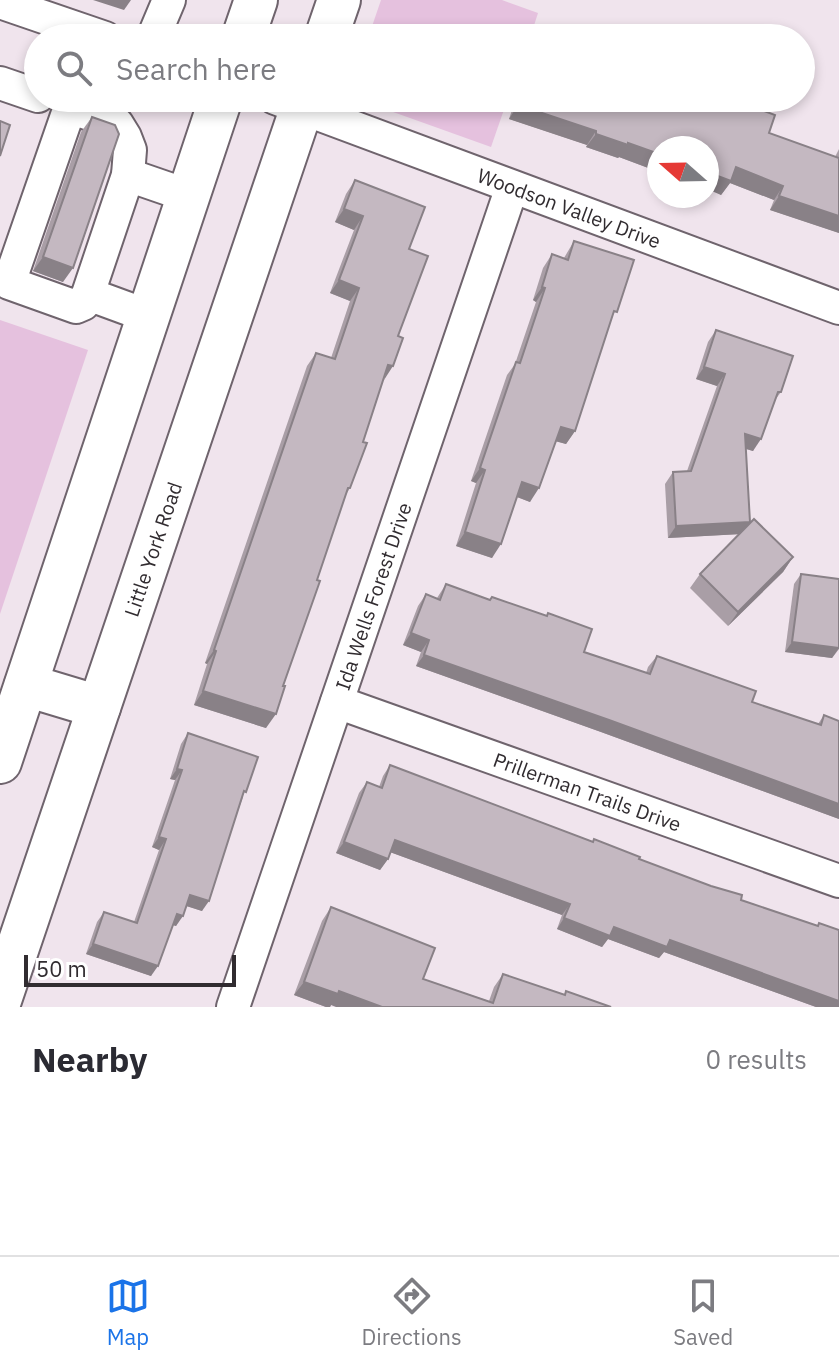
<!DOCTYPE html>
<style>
:root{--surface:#fff;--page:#f2f2f3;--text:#2b2b33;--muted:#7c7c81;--line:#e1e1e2;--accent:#1a73e8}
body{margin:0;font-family:"IBM Plex Sans",sans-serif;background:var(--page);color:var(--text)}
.compass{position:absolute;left:647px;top:136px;width:72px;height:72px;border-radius:50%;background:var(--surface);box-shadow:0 4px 12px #0003;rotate:290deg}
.scale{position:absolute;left:24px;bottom:20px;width:212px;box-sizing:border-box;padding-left:8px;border:4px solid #312c30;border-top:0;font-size:22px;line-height:28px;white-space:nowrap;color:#312c30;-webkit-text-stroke:6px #fff;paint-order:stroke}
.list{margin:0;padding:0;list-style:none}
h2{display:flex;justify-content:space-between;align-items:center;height:104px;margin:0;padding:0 32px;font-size:34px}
h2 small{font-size:26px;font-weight:400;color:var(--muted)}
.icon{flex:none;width:44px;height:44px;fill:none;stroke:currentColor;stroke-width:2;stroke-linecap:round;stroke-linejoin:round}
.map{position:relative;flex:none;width:839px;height:1007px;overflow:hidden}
.search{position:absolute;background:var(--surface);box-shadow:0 4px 12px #0003;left:24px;right:24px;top:24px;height:88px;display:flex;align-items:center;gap:20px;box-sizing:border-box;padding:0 28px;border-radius:44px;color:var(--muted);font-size:30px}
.sheet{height:248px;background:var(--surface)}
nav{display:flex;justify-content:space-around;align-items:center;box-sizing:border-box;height:112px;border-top:2px solid var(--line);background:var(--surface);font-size:22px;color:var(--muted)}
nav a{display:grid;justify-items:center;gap:4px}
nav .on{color:var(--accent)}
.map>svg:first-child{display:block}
.green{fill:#e5c1de}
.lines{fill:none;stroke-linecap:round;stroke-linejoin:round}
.minor-casing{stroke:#6f646d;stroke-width:36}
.major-casing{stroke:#6f646d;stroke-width:46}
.minor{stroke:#fff;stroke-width:32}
.major{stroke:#fff;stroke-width:42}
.wall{fill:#a99ea6}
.shaded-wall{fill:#898187}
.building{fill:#c4b8c1;stroke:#898187;stroke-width:2}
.labels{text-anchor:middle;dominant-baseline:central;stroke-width:6;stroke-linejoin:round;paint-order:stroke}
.street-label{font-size:20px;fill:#312c30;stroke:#fff}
</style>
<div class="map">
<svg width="839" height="1007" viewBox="0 0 839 1007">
<rect width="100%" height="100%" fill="#f0e4ed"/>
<g class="green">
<polygon points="381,0 502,0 538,13 530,38 368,38"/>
<polygon points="354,98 508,98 491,147"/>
<polygon points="0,320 88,350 0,614"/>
</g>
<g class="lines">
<defs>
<g id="minor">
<polyline points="0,2 105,38"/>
<polyline points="153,38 169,0"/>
<polyline points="0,83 38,96"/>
<path id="s1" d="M275,98L839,308"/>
<polyline points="128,175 189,196"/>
<polyline points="88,294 128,175 130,150 125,137 117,124 70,107 9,283 76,307 83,304 88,294 148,316"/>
<path id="s2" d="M337,702L839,881"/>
<path id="s3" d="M233,1007L512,187"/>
</g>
<g id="major">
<polyline points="243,38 256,0"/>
<polyline points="326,38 339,0"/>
<polyline points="26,685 99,707"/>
<polyline points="0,762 221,98"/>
<path id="s4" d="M0,1000L305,98"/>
</g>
</defs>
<use href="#minor" class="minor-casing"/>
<use href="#major" class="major-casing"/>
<use href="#minor" class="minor"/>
<use href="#major" class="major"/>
</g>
<g class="wall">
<polygon points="516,98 730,98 769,133 835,157 839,149 839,233 770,210 774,200 730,183 721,195 659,148 659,172 619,157 618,158 586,147 587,145 509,119"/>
<polygon points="92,117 63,282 33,271 81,132"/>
<polygon points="355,180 409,249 398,336 363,442 350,488 345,496 266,728 194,705 207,664 205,663 307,366 316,353 331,358 350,301 330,293 354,230 335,222 346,194"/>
<polygon points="574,241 611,320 575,431 566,444 556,441 530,502 517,497 492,558 456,546 476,483 471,481 507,375 515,364 536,302 533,300 543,268 552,254 564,258"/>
<polygon points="716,330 781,392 775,400 753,451 746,449 750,522 747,526 793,557 783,572 728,626 690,588 700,574 740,534 668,538 665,484 673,472 687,471 717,386 696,379 708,342"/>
<polygon points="801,574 839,649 832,658 785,652 794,584"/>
<polygon points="446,584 489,600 492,597 546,616 548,613 584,652 646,673 648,667 657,656 752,702 818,724 824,715 839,721 839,819 601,732 416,666 421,652 403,645 418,606 426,594 437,598"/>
<polygon points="188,733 243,797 202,911 187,906 176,926 173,925 151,976 86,954 97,922 104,912 134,922 159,850 152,847 175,780 170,779 181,744"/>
<polygon points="390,765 639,859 741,900 817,926 819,923 839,1007 816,1007 664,952 659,958 608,939 602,947 557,929 562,915 390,852 388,859 380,870 336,853 359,793 367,782 379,787 383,776"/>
<polygon points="331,907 423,979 489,1001 494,987 503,974 564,995 566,991 611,1007 331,1005 330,1007 326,1007 294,995 322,921"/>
</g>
<g class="shaded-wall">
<polygon points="93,0 131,0 124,10"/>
<polygon points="518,105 596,131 587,145 509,119"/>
<polygon points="596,134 628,143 659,154 659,172 619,157 618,158 586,147"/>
<polygon points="736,167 783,186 774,200 730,183 721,195 707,189 707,172"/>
<polygon points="779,196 839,216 839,233 770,210"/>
<polygon points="344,209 363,216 354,230 335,222"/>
<polygon points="43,257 73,268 63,282 33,271"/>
<polygon points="339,280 359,288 350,301 330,293"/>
<polygon points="542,287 545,288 536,302 533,300"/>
<polygon points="388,365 393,366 384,380"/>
<polygon points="704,367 725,374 717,386 696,379"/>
<polygon points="561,427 575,431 566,444 551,440"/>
<polygon points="745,434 761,439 753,451 737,446"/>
<polygon points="480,468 485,470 476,483 471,481"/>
<polygon points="522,482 539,488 530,502 512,495"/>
<polygon points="750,522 742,534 668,538 676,526"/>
<polygon points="465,532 501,544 492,558 456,546"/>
<polygon points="793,557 783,572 728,626 738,612"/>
<polygon points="411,633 429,640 421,652 403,645"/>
<polygon points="792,642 839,648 832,658 785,652"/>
<polygon points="214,650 216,651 207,664 205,663"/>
<polygon points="424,655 609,720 839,804 839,819 601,732 416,666"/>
<polygon points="203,691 276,714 266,728 194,705"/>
<polygon points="177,769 182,770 175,780 170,779"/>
<polygon points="159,837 166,839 159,850 152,847"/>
<polygon points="395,840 570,904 562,915 387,851"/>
<polygon points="344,842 388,859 380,870 336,853"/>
<polygon points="190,895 209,901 202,911 183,905"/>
<polygon points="177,914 183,916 176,926 170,924"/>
<polygon points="564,918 614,927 670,940 839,1001 839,1007 816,1007 664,952 659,958 608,939 602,947 557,929"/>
<polygon points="93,944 158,966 151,976 86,954"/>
<polygon points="304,982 339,991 382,1007 336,1007 331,1005 330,1007 326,1007 294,995"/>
</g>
<g class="building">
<polygon points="543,32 562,38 541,38"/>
<polygon points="521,98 730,98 775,115 769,133 839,158 839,216 779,196 783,186 736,167 731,181 707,172 707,148 659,148 659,154 628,143 628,145 596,134 596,131 518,105"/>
<polygon points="92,117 115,125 119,134 73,268 43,257"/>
<polygon points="0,121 10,125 0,156"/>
<polygon points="355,180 425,207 409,249 428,256 398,336 403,338 393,366 388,365 363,442 367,443 350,488 348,488 317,580 320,581 283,686 285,686 276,714 203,691 216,651 214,650 316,353 335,359 359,288 339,280 363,216 344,209"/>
<polygon points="574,241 634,260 617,312 614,311 575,431 561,427 539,488 522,482 501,544 465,532 485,470 480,468 516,362 520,363 545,288 542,287 552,254 568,260"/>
<polygon points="716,330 793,356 781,392 778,392 761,439 745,434 750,522 676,526 673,472 691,471 725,374 704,367"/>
<polygon points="754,519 793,557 738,612 700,574"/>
<polygon points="801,574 839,579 839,648 792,642"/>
<polygon points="446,584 490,600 492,597 547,616 548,613 592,629 584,652 650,674 657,656 756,691 752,702 821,725 824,715 839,721 839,804 609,720 424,655 429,640 411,633 426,594 440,600"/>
<polygon points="188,733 258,757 246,792 244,791 209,901 190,895 183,916 177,914 158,966 93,944 104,912 137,923 166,839 159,837 182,770 177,769"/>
<polygon points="390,765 593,842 594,839 640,857 639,859 711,886 742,895 741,900 818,926 819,923 839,930 839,1001 670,940 667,947 614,927 610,936 564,918 570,904 395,840 388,859 344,842 367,782 382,788"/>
<polygon points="331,907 435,948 423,979 493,1003 503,974 565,995 566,991 611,1007 382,1007 339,991 338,994 304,982"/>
</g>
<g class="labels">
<g class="street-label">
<text stroke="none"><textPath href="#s1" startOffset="314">Woodson Valley Drive</textPath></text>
<text stroke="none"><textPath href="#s4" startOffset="476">Little York Road</textPath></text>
<text stroke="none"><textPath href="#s3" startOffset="434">Ida Wells Forest Drive</textPath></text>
<text stroke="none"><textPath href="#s2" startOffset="266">Prillerman Trails Drive</textPath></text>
</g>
</g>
</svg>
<svg class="compass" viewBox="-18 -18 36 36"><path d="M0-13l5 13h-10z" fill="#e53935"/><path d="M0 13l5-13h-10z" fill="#7c7c81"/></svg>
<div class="scale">50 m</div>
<div class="search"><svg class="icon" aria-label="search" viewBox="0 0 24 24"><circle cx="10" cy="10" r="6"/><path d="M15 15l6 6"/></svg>Search here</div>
</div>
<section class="sheet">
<h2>Nearby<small>0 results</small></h2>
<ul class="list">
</ul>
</section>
<nav>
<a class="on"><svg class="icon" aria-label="map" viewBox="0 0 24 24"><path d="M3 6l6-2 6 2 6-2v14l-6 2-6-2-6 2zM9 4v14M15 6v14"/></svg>Map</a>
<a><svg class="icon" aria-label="directions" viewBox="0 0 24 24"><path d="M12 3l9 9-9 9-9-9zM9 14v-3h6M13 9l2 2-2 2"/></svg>Directions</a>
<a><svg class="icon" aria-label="saved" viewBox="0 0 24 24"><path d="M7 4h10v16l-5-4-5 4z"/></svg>Saved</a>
</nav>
